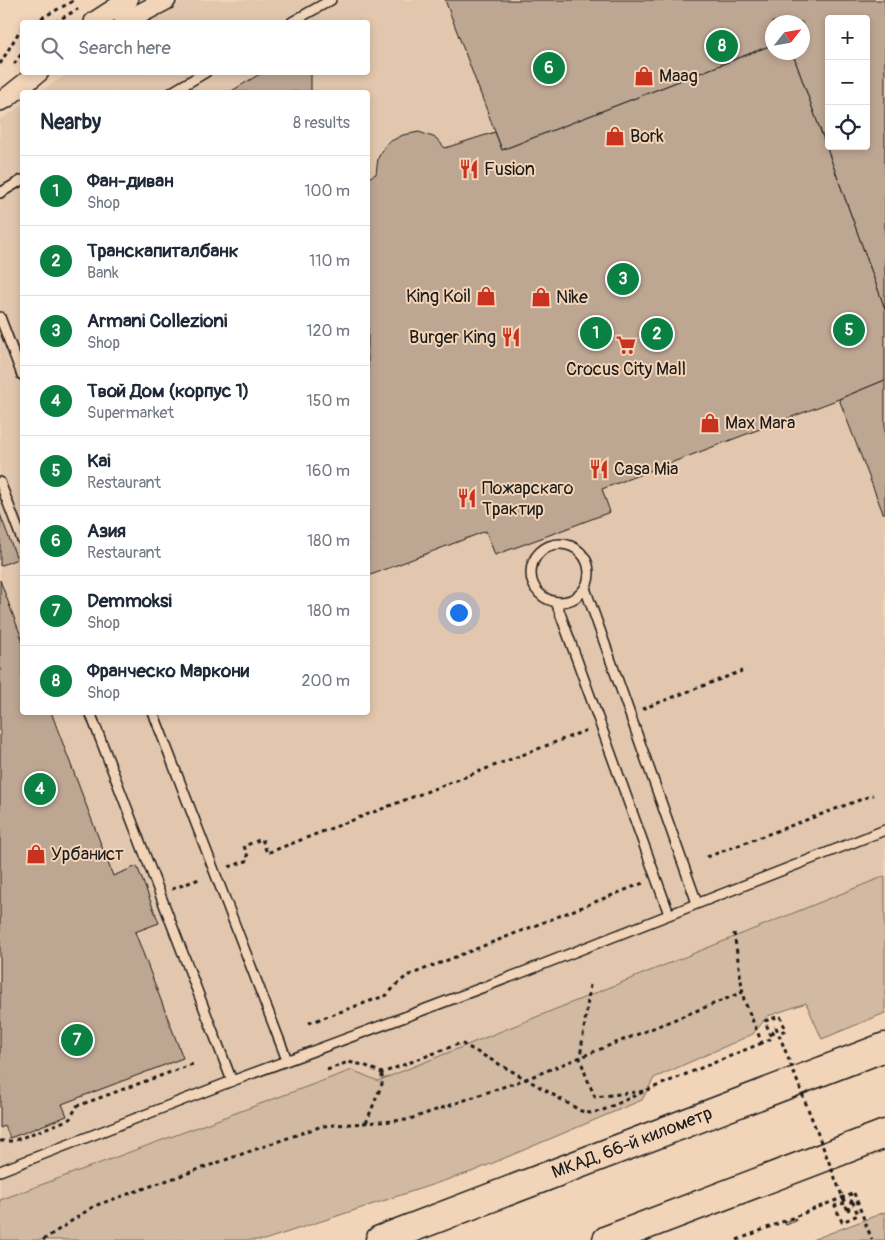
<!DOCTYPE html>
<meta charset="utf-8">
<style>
:root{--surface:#fff;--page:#f6f6f7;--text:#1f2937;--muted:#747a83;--line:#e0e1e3;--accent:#0b8043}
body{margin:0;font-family:Pangolin,sans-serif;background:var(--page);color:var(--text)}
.controls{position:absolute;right:15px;top:15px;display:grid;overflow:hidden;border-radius:5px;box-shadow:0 2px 8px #0003}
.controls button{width:45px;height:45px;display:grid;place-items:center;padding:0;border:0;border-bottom:1px solid var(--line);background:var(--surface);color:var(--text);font:25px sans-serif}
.compass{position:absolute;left:765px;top:15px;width:45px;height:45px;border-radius:50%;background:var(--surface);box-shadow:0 2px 8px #0003;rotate:59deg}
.you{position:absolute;left:458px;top:612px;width:18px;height:18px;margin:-12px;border:4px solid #fff;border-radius:50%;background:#1a73e8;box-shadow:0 0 0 8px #1a73e833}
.badge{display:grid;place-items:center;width:32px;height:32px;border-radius:50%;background:var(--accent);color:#fff;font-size:16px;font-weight:700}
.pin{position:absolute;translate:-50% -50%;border:2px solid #fff;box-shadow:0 1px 5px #0006}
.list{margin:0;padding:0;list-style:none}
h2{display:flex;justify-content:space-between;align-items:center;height:65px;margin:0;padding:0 20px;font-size:21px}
h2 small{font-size:16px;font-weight:400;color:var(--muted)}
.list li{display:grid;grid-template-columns:32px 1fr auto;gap:15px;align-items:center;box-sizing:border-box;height:70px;padding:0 20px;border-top:1px solid var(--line)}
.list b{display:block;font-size:19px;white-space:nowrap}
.list p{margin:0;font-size:16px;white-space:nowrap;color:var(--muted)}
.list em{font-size:16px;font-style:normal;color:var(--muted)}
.icon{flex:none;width:28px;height:28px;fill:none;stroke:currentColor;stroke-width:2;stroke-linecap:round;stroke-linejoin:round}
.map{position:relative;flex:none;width:885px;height:1240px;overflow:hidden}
.search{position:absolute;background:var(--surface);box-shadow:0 2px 8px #0003;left:20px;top:20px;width:350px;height:55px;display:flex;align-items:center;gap:12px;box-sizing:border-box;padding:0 18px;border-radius:5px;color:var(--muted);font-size:19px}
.panel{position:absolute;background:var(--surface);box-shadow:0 2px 8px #0003;left:20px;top:90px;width:350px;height:625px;border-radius:5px}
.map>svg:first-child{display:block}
.built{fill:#e2c6ad;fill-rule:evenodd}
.green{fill:#d2b9a1;stroke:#776a5e}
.building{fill:#bda692;stroke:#1c1c1c;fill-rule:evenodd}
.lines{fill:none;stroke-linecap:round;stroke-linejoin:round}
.lane-casing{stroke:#1c1c1c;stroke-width:12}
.street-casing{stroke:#1c1c1c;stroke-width:22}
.highway-casing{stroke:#1c1c1c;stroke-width:31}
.path{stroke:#1c1c1c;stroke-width:3;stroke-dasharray:4 4;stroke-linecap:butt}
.lane{stroke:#f2d4b8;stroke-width:9}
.street{stroke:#f2d4b8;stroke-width:19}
.highway{stroke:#f2d4b8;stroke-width:28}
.path-bridge{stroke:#1c1c1c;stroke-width:3;stroke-dasharray:4 4;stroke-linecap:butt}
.labels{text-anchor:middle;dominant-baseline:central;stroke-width:4;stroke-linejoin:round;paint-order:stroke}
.poi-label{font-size:18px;fill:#1c1c1c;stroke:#f2d4b8;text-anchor:start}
.street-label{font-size:18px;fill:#1c1c1c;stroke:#f2d4b8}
</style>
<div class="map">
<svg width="885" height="1240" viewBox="0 0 885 1240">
<rect width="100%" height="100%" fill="#f2d4b8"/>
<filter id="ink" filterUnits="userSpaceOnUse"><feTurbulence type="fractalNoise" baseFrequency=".02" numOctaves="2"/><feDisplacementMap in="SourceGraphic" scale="10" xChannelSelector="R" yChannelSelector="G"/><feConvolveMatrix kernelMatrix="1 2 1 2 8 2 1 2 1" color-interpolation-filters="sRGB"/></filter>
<g filter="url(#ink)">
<path class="built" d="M185,0H885V876L378,1081L352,1070L0,1200V119L8,115L22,105V712H368V92H40L69,73L368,72V22H147ZM829,19H866V146H829ZM772,22H802V52H772Z"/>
<g class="green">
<polygon points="885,876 885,1013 822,1039 806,1003 768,1016 753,1034 654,1078 642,1100 474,1171 264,1240 0,1240 0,1200 352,1070 378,1081"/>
<polygon points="885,1212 885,1240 812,1240"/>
</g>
<g class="building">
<path d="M445,0H885V309L792,52H802V22H772V45L502,150ZM829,19H866V146H829Z"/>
<polygon points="772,45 772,52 792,52 885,309 885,380 839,399 602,489 610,512 552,534 495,555 486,531 368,576 368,178 376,174 378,158 387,143 403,135 419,132 436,138 445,148 495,132 502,150"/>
<polygon points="263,72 311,72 311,92 230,92"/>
<polygon points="885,380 885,513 883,513 839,399"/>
<polygon points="0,514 17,559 0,566"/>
<polygon points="0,580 22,639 22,712 51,712 113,876 137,866 159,923 135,932 183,1058 62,1104 67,1116 10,1138 5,1126 0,1128"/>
<polygon points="795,1218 796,1221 786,1225 784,1222"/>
</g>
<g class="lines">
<defs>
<g id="lane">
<polyline points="292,22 331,0"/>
<polyline points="172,92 206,72"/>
<polyline points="0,193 22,180"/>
<polyline points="0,317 22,375"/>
<polyline points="0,482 22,540"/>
<circle cx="560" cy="573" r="29"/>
<polyline points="585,588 697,903"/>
<polyline points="556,602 669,914"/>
<polyline points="90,712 232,1081"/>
<polyline points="153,712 287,1060"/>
<polyline points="0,1171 232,1081 410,1015 526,971 885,830"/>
</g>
<g id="street">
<polyline points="94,22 128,0"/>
<polyline points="124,22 166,0"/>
<polyline points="0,101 5,99 39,72"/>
</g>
<g id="highway">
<polyline points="380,1240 885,1047"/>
<polyline points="607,1240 885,1134"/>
</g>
</defs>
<use href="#lane" class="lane-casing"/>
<use href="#street" class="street-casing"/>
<use href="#highway" class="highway-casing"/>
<g class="path">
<polyline points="34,22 75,0"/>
<polyline points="55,22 78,9"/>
<polyline points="0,64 20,30 22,29"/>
<polyline points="14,64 22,53"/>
<polyline points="642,709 742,671"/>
<polyline points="707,857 873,795"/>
<polyline points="229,867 249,860 244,846 262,839 267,853 587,730"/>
<polyline points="172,889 202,878"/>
<polyline points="734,933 744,1000 762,1043 770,1039 776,1027"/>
<polyline points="590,985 580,1058 586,1076 595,1097 645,1091 762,1043"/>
<polyline points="309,1023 387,995 398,983 407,976 643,883"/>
<polyline points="771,1036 765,1021 780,1016 786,1030 778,1033"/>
<polyline points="327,1070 348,1062 364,1065 382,1073 461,1043 526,1079 743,992"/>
<polyline points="366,1123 382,1084 382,1073"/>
<polyline points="0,1141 13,1141 70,1119 77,1106 193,1064"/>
<polyline points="854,1193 872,1240"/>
<polyline points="845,1203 835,1206 842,1222 858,1215 852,1200"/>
<polyline points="848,1211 852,1199"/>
<polyline points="43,1240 94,1206 322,1126 407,1120 526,1079 581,1111 590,1113 601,1111 645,1091"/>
<polyline points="737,1240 854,1193"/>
</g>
<use href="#lane" class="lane"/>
<use href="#street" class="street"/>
<use href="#highway" class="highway"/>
<polyline class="path-bridge" points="776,1027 848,1211"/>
</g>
</g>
<defs>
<symbol id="shop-bare" viewBox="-9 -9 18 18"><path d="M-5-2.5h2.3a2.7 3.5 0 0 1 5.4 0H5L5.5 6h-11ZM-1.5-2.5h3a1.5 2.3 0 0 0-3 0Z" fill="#c8321e" stroke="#f2d4b8" stroke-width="2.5" paint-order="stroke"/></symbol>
<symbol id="restaurant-bare" viewBox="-9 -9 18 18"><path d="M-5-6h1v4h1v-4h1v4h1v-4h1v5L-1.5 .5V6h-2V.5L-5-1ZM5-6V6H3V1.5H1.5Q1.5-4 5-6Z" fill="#c8321e" stroke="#f2d4b8" stroke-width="2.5" paint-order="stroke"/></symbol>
<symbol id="supermarket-bare" viewBox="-9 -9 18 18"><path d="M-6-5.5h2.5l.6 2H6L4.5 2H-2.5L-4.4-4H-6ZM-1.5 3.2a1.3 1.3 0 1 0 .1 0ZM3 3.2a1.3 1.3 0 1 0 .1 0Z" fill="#c8321e" stroke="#f2d4b8" stroke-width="2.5" paint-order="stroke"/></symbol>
</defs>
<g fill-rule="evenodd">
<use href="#shop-bare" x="630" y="62" width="28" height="28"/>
<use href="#shop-bare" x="601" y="122" width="28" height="28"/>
<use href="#restaurant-bare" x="455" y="155" width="28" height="28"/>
<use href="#shop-bare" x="472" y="282" width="28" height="28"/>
<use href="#shop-bare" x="527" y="283" width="28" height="28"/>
<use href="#restaurant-bare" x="497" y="323" width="28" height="28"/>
<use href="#supermarket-bare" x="612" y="331" width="28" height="28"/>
<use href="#shop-bare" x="696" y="409" width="28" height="28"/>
<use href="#restaurant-bare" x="585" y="455" width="28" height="28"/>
<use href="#restaurant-bare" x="453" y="484" width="28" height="28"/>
<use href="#shop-bare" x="22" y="840" width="28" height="28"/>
</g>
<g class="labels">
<g class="poi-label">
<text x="659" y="76">Maag</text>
<text x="630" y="136">Bork</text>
<text x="484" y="169">Fusion</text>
<text x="471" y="296" text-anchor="end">King Koil</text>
<text x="556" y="297">Nike</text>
<text x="496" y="337" text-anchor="end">Burger King</text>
<text x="626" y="369" text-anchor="middle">Crocus City Mall</text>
<text x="725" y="423">Max Mara</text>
<text x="614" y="469">Casa Mia</text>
<text x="482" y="488">Пожарскаго<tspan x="482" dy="21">Трактир</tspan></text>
<text x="51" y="854">Урбанист</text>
</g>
<g class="street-label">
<text transform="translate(632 1143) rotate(-21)">МКАД, 66-й километр</text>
</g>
</g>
</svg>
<div class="controls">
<button>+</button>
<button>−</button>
<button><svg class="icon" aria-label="locate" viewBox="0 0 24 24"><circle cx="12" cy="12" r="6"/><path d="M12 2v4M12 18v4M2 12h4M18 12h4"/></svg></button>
</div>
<svg class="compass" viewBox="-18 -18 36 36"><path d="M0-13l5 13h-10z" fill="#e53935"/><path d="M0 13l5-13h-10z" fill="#747a83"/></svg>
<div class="you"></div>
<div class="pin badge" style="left:596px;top:333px">1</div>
<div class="pin badge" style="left:657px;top:334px">2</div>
<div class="pin badge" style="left:623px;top:279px">3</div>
<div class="pin badge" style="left:40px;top:789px">4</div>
<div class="pin badge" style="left:849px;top:330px">5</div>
<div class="pin badge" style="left:549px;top:68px">6</div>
<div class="pin badge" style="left:77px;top:1040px">7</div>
<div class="pin badge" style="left:722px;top:46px">8</div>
<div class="search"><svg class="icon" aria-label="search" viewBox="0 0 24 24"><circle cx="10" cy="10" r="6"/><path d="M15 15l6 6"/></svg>Search here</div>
<section class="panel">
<h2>Nearby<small>8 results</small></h2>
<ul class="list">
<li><span class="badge">1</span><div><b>Фан-диван</b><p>Shop</p></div><em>100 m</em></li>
<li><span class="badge">2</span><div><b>Транскапиталбанк</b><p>Bank</p></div><em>110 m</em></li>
<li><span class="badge">3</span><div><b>Armani Collezioni</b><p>Shop</p></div><em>120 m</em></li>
<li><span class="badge">4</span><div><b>Твой Дом (корпус 1)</b><p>Supermarket</p></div><em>150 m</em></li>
<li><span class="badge">5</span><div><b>Kai</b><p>Restaurant</p></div><em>160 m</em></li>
<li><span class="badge">6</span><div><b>Азия</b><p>Restaurant</p></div><em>180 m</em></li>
<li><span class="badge">7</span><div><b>Demmoksi</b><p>Shop</p></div><em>180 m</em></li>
<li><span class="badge">8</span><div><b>Франческо Маркони</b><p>Shop</p></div><em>200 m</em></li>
</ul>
</section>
</div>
